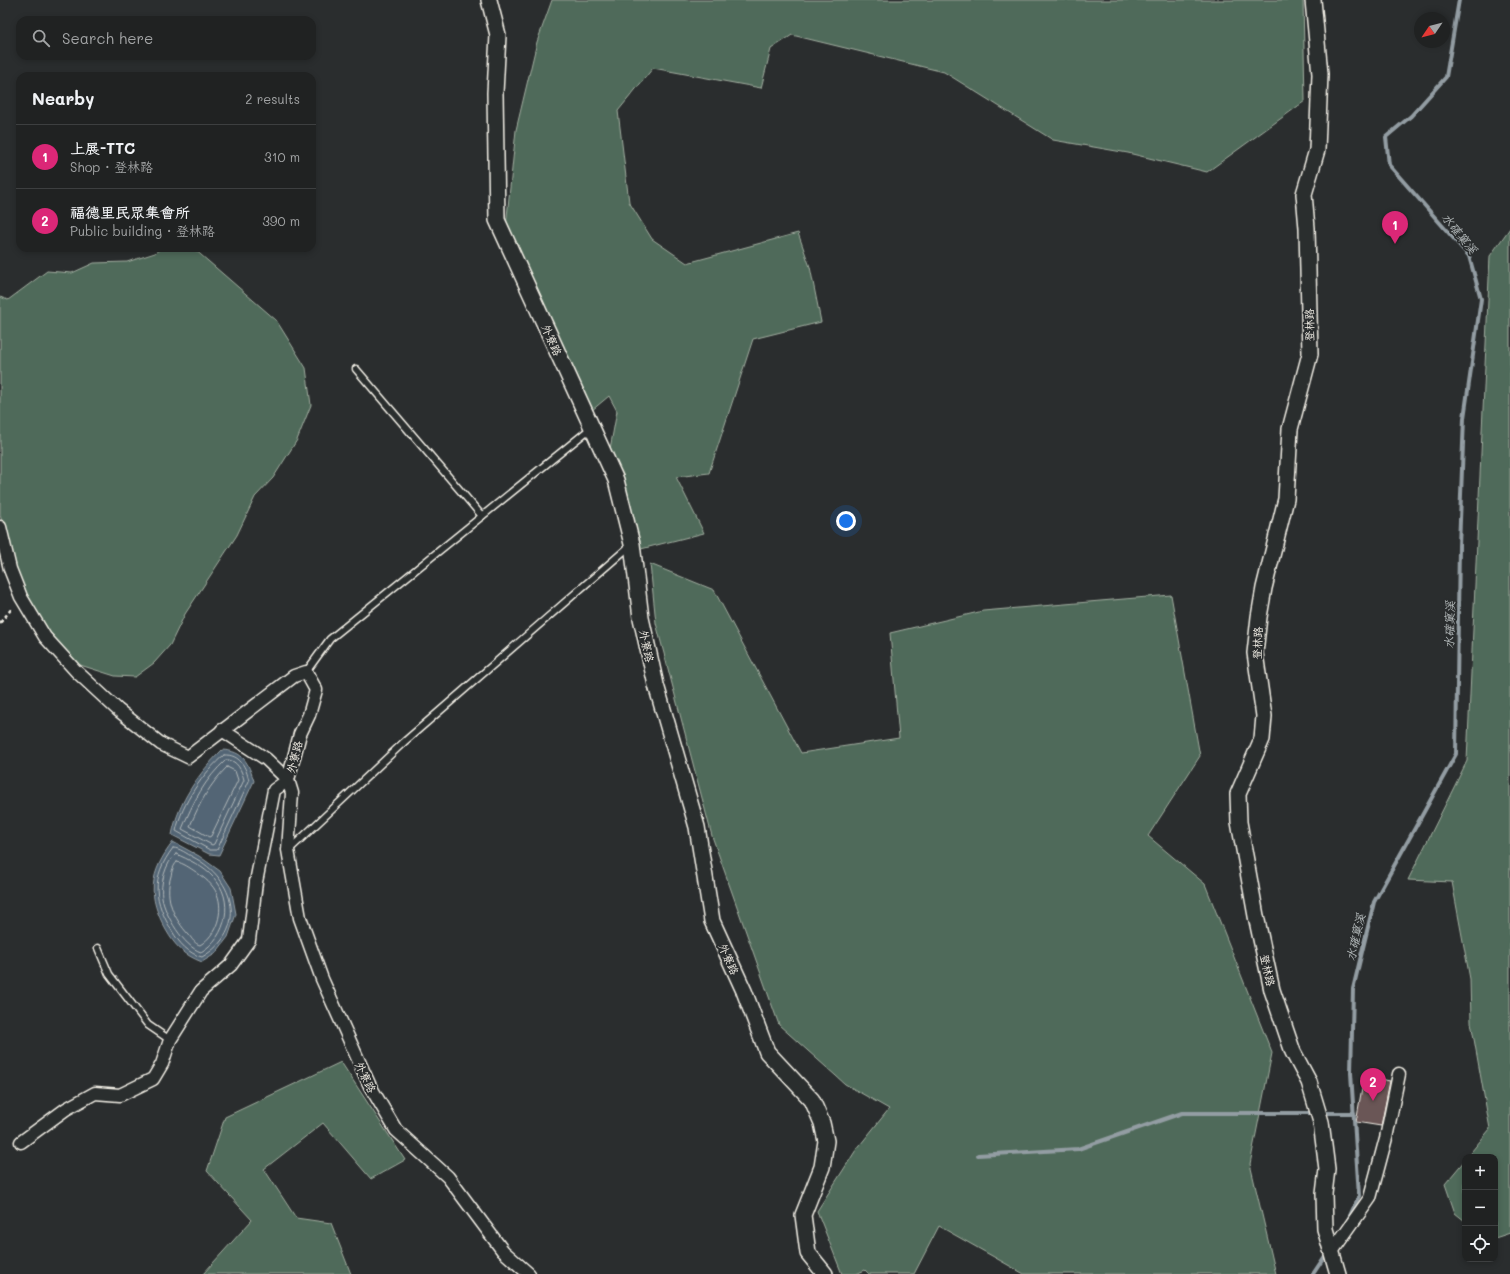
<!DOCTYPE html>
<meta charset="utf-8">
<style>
:root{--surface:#202222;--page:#282a2a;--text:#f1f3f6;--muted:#a2a4a5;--line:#3d3f40;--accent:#db2777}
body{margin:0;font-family:Mali,"LXGW WenKai TC",sans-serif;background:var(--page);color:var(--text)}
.controls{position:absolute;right:12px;bottom:12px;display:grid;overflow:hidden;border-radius:8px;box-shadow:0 2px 6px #0003}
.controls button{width:36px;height:36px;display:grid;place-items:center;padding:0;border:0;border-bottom:1px solid var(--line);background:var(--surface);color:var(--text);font:20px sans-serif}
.compass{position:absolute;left:1414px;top:12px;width:36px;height:36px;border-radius:50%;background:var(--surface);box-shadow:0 2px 6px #0003;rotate:235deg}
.you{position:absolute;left:846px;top:521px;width:14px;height:14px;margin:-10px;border:3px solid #fff;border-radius:50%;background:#1a73e8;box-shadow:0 0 0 6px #1a73e833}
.badge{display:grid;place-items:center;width:26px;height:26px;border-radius:50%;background:var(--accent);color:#fff;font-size:13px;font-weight:700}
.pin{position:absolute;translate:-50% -33px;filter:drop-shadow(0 1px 2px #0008)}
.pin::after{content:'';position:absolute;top:21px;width:14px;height:12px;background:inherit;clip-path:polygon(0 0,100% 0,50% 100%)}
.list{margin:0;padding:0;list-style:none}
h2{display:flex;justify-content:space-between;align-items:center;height:52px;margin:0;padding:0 16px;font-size:17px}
h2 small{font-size:13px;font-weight:400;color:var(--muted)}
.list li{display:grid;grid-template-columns:26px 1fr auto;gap:12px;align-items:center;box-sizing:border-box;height:64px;padding:0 16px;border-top:1px solid var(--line)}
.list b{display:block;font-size:15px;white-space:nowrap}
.list p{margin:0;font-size:13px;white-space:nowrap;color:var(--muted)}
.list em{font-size:13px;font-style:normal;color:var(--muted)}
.icon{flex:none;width:22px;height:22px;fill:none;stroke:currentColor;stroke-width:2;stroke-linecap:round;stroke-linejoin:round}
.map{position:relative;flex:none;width:1510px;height:1274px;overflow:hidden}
.search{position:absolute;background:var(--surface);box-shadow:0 2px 6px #0003;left:16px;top:16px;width:300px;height:44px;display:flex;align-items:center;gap:10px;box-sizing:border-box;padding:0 14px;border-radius:12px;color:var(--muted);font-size:15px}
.panel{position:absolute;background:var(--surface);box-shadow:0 2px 6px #0003;left:16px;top:72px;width:300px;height:180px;border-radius:12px}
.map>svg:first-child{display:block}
.green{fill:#506b5a;stroke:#a2aea1}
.water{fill:#526575;stroke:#939da3}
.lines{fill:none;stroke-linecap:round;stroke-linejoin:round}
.shore{stroke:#b3b9ba;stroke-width:1}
.stream{stroke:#939da3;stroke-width:4}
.building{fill:#6a5757;stroke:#f4f1e8}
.service-casing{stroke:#f4f1e8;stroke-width:9}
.minor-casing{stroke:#f4f1e8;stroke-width:15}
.tertiary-casing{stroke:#f4f1e8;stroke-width:18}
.path{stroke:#f4f1e8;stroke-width:2.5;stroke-dasharray:4 3;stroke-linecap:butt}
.service{stroke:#2a2d2e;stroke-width:6}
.minor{stroke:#2a2d2e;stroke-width:12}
.tertiary{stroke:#2a2d2e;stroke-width:15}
.labels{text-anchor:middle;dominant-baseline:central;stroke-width:3.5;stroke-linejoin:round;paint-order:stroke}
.street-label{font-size:11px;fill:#f4f1e8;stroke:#2a2d2e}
.water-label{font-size:12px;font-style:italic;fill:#b3b9ba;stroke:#2a2d2e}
</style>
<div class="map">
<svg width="1510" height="1274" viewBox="0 0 1510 1274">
<rect width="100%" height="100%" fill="#2a2d2e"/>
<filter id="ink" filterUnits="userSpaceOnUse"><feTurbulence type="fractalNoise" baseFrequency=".025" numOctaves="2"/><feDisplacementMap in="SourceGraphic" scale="8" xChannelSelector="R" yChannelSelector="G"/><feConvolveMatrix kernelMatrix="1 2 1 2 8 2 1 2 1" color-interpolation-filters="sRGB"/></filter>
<g filter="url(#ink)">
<g class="green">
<polygon points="552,0 1303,0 1305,101 1207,172 1128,153 1053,140 944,72 792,35 771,49 761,88 653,68 618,111 629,202 652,239 687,263 798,233 810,267 821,322 753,339 709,473 676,477 704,533 637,550 610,449 617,411 609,396 591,411 505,236 516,130 537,42"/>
<polygon points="1510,228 1510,1233 1495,1238 1495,1157 1467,1157 1490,1129 1471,1022 1470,979 1452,882 1408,880 1467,761 1490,256"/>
<polygon points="161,248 193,248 276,320 306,368 311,405 297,440 273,478 255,497 237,535 185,614 170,645 154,663 135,677 115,676 77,664 43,624 16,574 0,515 0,297 8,300 47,271 72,273 94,263 127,262 155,253"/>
<polygon points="650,564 714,590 801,753 899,738 890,633 983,611 1171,595 1200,756 1148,836 1205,884 1272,1053 1250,1164 1276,1274 1024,1274 939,1226 914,1274 869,1274 865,1270 856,1274 842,1274 817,1211 856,1150 889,1109 845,1084 779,1025 712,836 656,623"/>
<polygon points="341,1062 405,1160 371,1179 323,1123 264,1169 296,1218 331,1223 351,1274 203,1274 252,1220 207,1171 225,1117"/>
<polygon points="1465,1160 1465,1221 1455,1213 1445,1184"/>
</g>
<g class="water">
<path d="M222,750C244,751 248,763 254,781L219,855L209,854L172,835C178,802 199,773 222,750Z"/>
<path d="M173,842L199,856L220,871L231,888L236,914L228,937L215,954L202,962C184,955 175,946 166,930C147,896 149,873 173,842Z"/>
</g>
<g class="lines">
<g class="shore">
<path d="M224,755C240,754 246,767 249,781L217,850H210L176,831C182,803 203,773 224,755Z"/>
<path d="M226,760C237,759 242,771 244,780L214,844L212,845L182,829C193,802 205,779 226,760Z"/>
<path d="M227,767L235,771L238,780L211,836L209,837L190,826C199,804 210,784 227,767Z"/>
<path d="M173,848C180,848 187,854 193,857C236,879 248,931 202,957C189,954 179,943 172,931C154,901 150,878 173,848Z"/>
<path d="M176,854C188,859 204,867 213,877C235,899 227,937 201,952C184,947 165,915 162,898C160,884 165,863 176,854Z"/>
<path d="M177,862C183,863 190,868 196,872C204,878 213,884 217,894C224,911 217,935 200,945C195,944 192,939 189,935C174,919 164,898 171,876C172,871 173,866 177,862Z"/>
</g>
<g class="stream">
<polyline points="1322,1113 1354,1113"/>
<polyline points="978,1155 1078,1149 1182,1113 1316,1113"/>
<polyline points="1348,1220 1359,1196 1351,1073 1353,989 1374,902 1456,754 1459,546 1464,418 1481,299 1469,256 1389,165 1386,137 1411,116 1446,77 1459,0"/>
<polyline points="1313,1274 1327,1253"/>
</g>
</g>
<polygon class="building" points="1364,1076 1390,1081 1381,1126 1356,1122"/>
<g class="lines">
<defs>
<g id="service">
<polyline points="356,369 482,516"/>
<polyline points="306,672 330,639 591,428"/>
<polyline points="290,849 404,742 631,545"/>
<polyline points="98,948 109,974 148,1025 170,1040"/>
</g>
<g id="minor">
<polyline points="0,527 10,569 21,597 45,637 76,671 118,710 161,744 188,757 294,676 306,672 316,690 309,715 300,734 288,780 292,793 288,850 300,918 322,979 370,1086 396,1130 448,1177 503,1251 529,1274"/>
<polyline points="21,1142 66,1109 95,1093 120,1095 153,1079 162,1064 170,1040 201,991 231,965 249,940 256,882 274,790 288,780 266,759 222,730"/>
<polyline points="1331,1253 1370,1198 1386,1138 1399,1074"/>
</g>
<g id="tertiary">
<polyline points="489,0 498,35 495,93 497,220 616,480 632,544 641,618 656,685 697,827 712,921 744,991 767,1052 812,1100 822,1123 826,1141 822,1167 803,1215 808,1253 825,1274"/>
<polyline points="1313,0 1320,74 1317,150 1304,194 1307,228 1310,354 1290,429 1286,499 1264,588 1259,617 1255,653 1264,716 1262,739 1238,794 1239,822 1256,916 1272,990 1293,1052 1309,1082 1321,1122 1327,1169 1324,1194 1325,1229 1338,1274"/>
</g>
</defs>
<use href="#service" class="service-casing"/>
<use href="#minor" class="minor-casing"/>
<use href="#tertiary" class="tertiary-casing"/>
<polyline class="path" points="0,623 13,607"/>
<use href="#service" class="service"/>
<use href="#minor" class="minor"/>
<use href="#tertiary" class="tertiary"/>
</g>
</g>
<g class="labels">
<g class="street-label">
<text transform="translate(1309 325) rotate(-91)">登林路</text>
<text transform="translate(552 340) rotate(66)">外寮路</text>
<text transform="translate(1257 643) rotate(-88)">登林路</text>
<text transform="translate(647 646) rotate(78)">外寮路</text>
<text transform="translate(294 757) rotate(-76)">外寮路</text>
<text transform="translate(729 959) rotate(66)">外寮路</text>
<text transform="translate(1268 970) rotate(77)">登林路</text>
<text transform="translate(366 1077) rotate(64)">外寮路</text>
</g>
<g class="water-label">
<text transform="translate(1460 233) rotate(51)">水確窠溪</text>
<text transform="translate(1449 625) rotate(-89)">水確窠溪</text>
<text transform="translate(1355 937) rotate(-77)">水確窠溪</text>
</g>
</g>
</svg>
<div class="controls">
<button>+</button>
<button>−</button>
<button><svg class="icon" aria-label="locate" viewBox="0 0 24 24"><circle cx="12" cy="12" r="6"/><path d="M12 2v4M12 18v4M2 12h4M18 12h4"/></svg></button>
</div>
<svg class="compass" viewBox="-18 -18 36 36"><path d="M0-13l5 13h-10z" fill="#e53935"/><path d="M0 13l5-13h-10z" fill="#a2a4a5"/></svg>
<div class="you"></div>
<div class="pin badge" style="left:1395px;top:244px">1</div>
<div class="pin badge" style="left:1373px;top:1101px">2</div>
<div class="search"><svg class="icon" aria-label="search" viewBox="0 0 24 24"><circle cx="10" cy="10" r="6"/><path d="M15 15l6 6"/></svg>Search here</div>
<section class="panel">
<h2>Nearby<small>2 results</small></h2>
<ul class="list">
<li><span class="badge">1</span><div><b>上展-TTC</b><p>Shop · 登林路</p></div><em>310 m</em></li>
<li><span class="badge">2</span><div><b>福德里民眾集會所</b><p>Public building · 登林路</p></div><em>390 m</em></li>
</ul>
</section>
</div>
